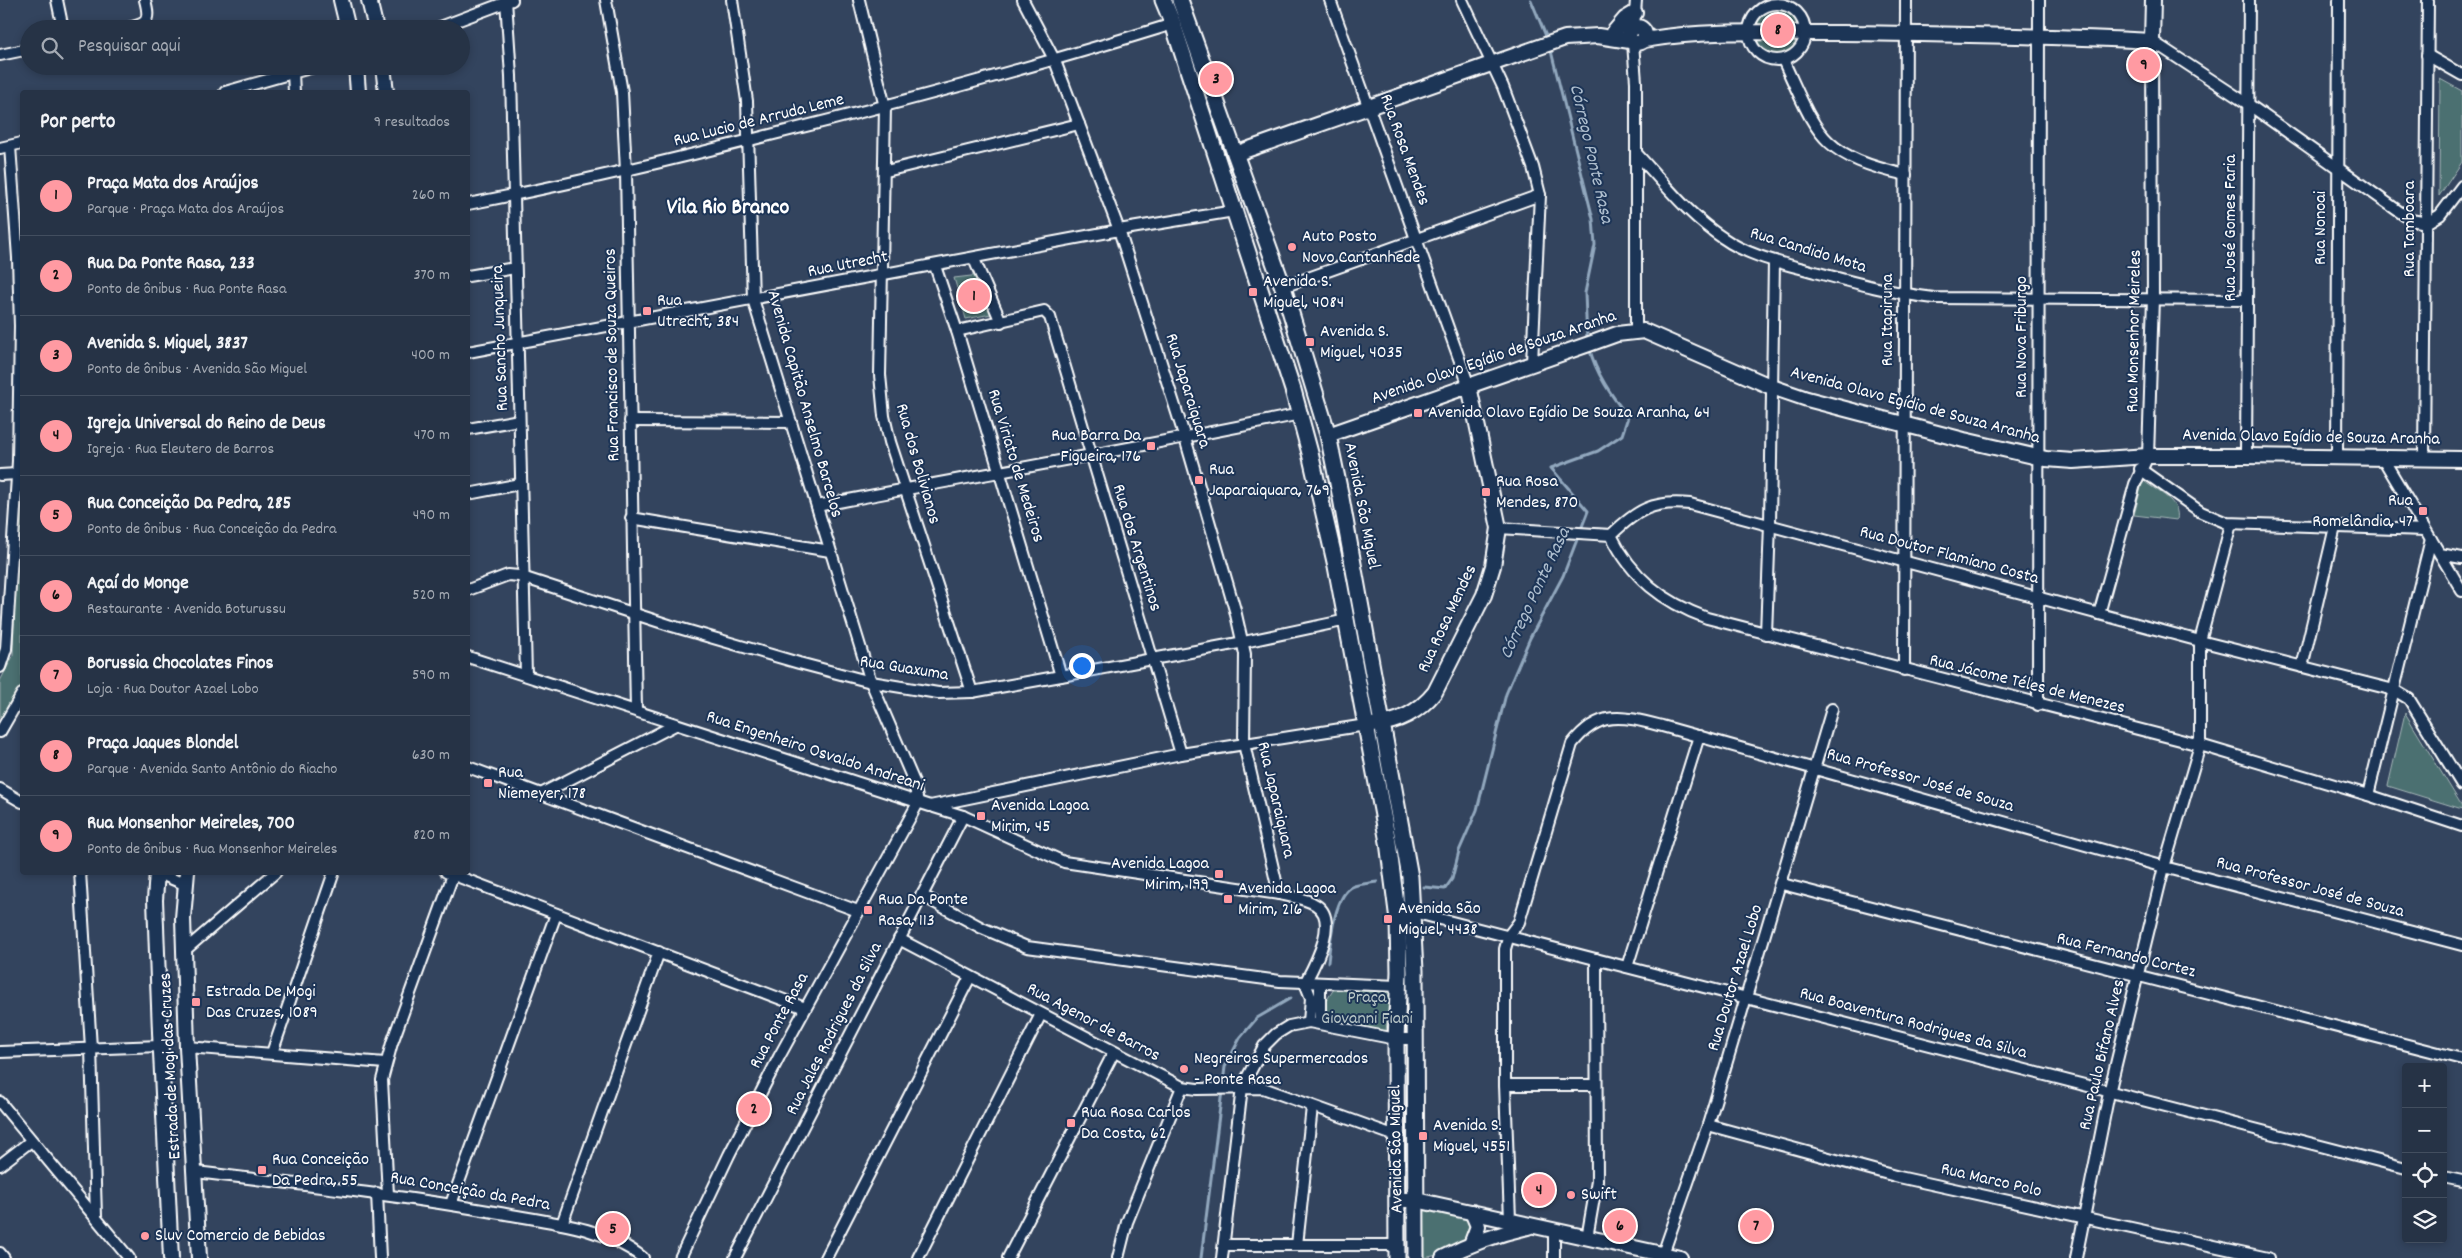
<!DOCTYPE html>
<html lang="pt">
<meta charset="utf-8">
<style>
:root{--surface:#263346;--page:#2e3b4d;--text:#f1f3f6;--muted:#a4aab3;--line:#424e5f;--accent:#ff9aa2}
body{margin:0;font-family:Dekko,sans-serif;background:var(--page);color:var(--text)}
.controls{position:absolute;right:15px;bottom:15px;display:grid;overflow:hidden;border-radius:5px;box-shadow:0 2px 8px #0003}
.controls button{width:45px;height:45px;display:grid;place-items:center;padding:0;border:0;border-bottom:1px solid var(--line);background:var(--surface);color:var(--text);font:25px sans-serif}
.you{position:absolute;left:1081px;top:665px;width:18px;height:18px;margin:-12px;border:4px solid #fff;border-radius:50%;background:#1a73e8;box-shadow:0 0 0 8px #1a73e833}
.badge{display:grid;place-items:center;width:32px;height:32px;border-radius:50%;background:var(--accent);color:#111;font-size:16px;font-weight:700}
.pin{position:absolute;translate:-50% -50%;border:2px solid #fff;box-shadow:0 1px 5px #0006}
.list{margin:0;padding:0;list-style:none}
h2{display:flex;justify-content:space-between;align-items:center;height:65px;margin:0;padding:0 20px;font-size:21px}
h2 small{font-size:16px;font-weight:400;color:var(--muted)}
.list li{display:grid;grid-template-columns:32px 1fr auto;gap:15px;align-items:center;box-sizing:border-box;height:80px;padding:0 20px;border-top:1px solid var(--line)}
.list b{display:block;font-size:19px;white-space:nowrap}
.list p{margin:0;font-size:16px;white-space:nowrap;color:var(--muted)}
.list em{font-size:16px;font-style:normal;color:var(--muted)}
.icon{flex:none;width:28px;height:28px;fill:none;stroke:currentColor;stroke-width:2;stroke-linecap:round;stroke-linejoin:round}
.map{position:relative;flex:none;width:2462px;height:1258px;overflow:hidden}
.search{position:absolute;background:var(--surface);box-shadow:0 2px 8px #0003;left:20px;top:20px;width:450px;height:55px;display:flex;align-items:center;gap:12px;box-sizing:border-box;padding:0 18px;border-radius:28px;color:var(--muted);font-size:19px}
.panel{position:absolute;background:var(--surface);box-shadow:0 2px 8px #0003;left:20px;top:90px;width:450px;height:785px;border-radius:5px}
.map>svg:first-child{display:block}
.green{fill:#4c6f71;stroke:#a6b7b8}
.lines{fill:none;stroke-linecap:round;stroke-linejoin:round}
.stream{stroke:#92a8be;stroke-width:3}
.street-casing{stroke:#fff;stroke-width:14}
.secondary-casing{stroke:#fff;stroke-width:18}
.primary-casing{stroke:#fff;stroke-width:19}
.street{stroke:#1d3557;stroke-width:10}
.secondary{stroke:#1d3557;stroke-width:14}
.primary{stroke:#1d3557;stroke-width:15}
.poi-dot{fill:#ff9aa2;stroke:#1d3557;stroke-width:2}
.labels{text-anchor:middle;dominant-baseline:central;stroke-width:4;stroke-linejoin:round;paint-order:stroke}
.street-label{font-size:18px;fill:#fff;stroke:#1d3557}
.poi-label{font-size:18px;fill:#fff;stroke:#1d3557;text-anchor:start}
.park-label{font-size:18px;fill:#b7c5c6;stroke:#1d3557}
.water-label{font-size:19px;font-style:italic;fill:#aebece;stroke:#1d3557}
.district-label{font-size:22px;font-weight:bold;fill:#fff;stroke:#1d3557}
</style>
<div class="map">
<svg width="2462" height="1258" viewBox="0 0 2462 1258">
<rect width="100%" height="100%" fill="#33445e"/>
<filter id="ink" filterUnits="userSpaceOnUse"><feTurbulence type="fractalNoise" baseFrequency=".02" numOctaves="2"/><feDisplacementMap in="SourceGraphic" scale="10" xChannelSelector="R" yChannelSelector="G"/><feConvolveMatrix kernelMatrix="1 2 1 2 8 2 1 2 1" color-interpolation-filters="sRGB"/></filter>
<g filter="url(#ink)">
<g class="green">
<circle cx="1778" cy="32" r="26"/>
<polygon points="2440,79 2462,91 2462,162 2439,196"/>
<polygon points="980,275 996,313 966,319 954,278"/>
<polygon points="18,470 22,473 22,686 0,723 0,681 13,656"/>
<path d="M2145,482C2158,492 2181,501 2177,520L2134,515L2142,484Z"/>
<polygon points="2405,713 2462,806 2462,809 2388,786"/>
<polygon points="1334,989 1390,989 1386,1032 1325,1020 1324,1004"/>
<path d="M1420,1205L1472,1214V1237C1453,1244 1440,1258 1420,1258Z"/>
</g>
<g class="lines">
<g class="stream">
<polyline points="1531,0 1548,41"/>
<polyline points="1550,47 1593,219 1595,245 1585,293 1587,341"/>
<path d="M1424,887L1445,889L1452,879L1459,851L1477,810L1506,694L1530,638L1563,576L1588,511L1551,468L1598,451L1622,435L1628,417C1611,395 1596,374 1589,347"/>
<path d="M1328,962C1330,944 1334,893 1354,886C1361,884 1370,883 1377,882"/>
<polyline points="1201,1258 1225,1067 1240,1038 1257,1018 1291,998"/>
</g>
<defs>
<g id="street">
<polyline points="57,0 63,29"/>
<polyline points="506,0 511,76 526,675"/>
<polyline points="606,0 622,92 626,171 636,710"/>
<polyline points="859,0 885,107 880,375 884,416 890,442 972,692"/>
<polyline points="1023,0 1055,61 1119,230 1185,438 1235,610 1245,654 1244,744 1279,894"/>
<polyline points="1330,0 1469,386"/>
<polyline points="1462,0 1503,87 1533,167 1540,195 1532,363"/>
<circle cx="1777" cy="32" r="28"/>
<polyline points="1634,27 1636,0"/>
<path d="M124,29C146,24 151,23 145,0"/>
<polyline points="435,29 512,0"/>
<polyline points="2152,41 2248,104 2411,220 2427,223"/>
<polyline points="1633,43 1636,82 1636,330"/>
<polyline points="0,55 29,49"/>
<polyline points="2427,55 2462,75"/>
<path d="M1783,60C1818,135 1819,155 1906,175"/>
<polyline points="293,73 294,92"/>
<polyline points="225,92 317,66"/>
<polyline points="0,148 22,143"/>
<path d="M1636,153C1663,182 1689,216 1723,238C1748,256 1782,263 1811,271C1852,282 1892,293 1934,298L2247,300"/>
<polyline points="886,171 1079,124"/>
<path d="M468,204C566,185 664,162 762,137C900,103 1037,66 1173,24"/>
<polyline points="2427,223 2440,215 2462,186"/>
<polyline points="974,259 1001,322"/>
<polyline points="935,266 957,331 1061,676"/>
<polyline points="468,276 515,268"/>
<polyline points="1283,287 1540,195"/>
<polyline points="957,331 1044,311 1050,317 1181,754"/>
<polyline points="468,352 1119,230 1234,211"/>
<polyline points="630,421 791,422"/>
<polyline points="468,429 519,420"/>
<polyline points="2246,456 2249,0"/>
<polyline points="2337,457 2339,0"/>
<polyline points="2382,457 2462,591"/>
<polyline points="2424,458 2428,0"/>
<polyline points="2140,469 2201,512 2227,523 2425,530"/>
<polyline points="0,475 17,474"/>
<polyline points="468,494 520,484"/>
<path d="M817,506C978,475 1139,448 1300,414"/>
<polyline points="631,518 830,551"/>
<path d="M1499,528L1611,535C1637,510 1653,500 1690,504L2200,641L2394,690L2409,699L2462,785"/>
<path d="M1611,535C1632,578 1663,602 1707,618L2200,745L2368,795L2462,826"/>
<polyline points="2440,554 2462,558"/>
<polyline points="468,590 508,575 519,576 672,626 799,663 871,682 938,693 972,692 1061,676 1244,642 1347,620"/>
<polyline points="2099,614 2135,484 2148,456 2153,298 2152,41"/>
<polyline points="1766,634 1770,524 1774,261"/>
<polyline points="468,657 930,806 1181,754 1366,725"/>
<polyline points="0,667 6,649 18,461 20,326 18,258 10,146"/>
<polyline points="2302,667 2335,527"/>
<polyline points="1904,670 1906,0"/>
<polyline points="2038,705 2039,0"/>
<polyline points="0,732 22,694"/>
<polyline points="468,767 858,911"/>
<polyline points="0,789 22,802"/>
<polyline points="541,794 675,725"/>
<polyline points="2368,795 2431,539"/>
<path d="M934,807L963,816L1064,862L1279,894C1291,897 1306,898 1316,905C1340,920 1314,966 1305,983"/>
<polyline points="80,872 91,1048 96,1217"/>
<polyline points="156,872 184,884"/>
<polyline points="446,872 805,1008"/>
<polyline points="1782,884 2462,1059"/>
<polyline points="921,895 982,928 1027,947 1280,981 1398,986"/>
<polyline points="1413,912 2406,1168"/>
<polyline points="899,939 1182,1087 1197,1089 1263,1088 1396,1136"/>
<polyline points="184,951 276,872"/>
<polyline points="1627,967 1699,736"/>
<polyline points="1305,983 1311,998 1309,1022"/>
<polyline points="1320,983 1320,1023"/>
<polyline points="187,1047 385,1063"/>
<polyline points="0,1052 160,1046"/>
<polyline points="272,1053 334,872"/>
<polyline points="1505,1085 1596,1085"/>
<polyline points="0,1102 129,1258"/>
<polyline points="1708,1125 1899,1177 2268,1258"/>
<polyline points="0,1165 31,1141"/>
<path d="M195,1172C297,1184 399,1195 500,1213C549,1222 603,1226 643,1258"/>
<polyline points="2443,1177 2462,1181"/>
<polyline points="377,1193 380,1258"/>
<polyline points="388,1195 382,1080 392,1043 453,875"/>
<polyline points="451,1204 556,914"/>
<path d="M1510,1220L1505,1085V949L1509,935L1519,922L1572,744C1599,709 1623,716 1662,726L2164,867L2462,945"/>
<polyline points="562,1224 659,952"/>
<polyline points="1587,1238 1597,1181 1596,959"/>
<polyline points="1224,1245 1397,1245"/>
<polyline points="1297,1245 1312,1107"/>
<polyline points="0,1253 4,1258"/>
<polyline points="1663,1254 1708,1125 1832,709"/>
<polyline points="680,1258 729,1155 779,1057 918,803 914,782 871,682 753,299 747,101 732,0"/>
<polyline points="735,1258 963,816"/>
<polyline points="826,1258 970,977"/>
<polyline points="918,1258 1041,1014"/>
<polyline points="1008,1258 1114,1052"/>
<polyline points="1118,1258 1127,1222 1182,1087"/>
<polyline points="1222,1258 1242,1087 1264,1046 1276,1034 1289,1026 1309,1022 1396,1039 1415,1039"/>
<polyline points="1554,1258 1554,1231"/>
<polyline points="2076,1258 2109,1093 2164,867 2200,745 2200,641 2231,524"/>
</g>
<g id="secondary">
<polyline points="341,0 348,29"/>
<polyline points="369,0 376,29"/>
<circle cx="1637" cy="35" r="8"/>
<polyline points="1614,32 1625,19 1635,13"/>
<path d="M1644,40C1709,29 1775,33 1841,33C1944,34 2048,36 2152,41L2153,0"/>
<polyline points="356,66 358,92"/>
<polyline points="383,66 386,92"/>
<polyline points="1235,154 1565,38 1598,36 1630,41"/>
<polyline points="1328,435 1592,343 1617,334 1644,331 1772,387 1807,399 1964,440 2046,459 2073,461 2148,456 2246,456 2462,459"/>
<path d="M1372,725C1397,723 1419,712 1435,692L1484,595L1493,566L1499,528L1469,386"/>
<polyline points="157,872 155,900 160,1032 171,1258"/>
<polyline points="187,872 183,918 187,1047 199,1258"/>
<polyline points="1397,1200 1416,1200 1680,1258"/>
<polyline points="1472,1212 1478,1226 1472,1242"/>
<path d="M1443,1258C1471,1243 1497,1234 1528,1227"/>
</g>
<g id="primary">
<polyline points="1163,0 1173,24 1293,390 1310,453 1336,566 1388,842 1398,920 1399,972 1396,1039 1397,1258"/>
<polyline points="1180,0 1283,287 1328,435 1341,498 1410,877 1415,971 1416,1258"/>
</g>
</defs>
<use href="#street" class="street-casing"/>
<use href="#secondary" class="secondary-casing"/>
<use href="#primary" class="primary-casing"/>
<use href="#street" class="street"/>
<use href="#secondary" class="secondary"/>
<use href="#primary" class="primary"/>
</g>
</g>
<g class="poi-dot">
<circle cx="1292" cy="247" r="5"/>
<rect x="1248" y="287" width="10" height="10" rx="2.5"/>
<rect x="642" y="306" width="10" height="10" rx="2.5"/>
<rect x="1305" y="337" width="10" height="10" rx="2.5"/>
<rect x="1413" y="408" width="10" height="10" rx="2.5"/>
<rect x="1146" y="441" width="10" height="10" rx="2.5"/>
<rect x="1194" y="475" width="10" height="10" rx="2.5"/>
<rect x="1481" y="487" width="10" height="10" rx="2.5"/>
<rect x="2418" y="506" width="10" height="10" rx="2.5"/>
<rect x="483" y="778" width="10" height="10" rx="2.5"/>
<rect x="976" y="811" width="10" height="10" rx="2.5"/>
<rect x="1214" y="869" width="10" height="10" rx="2.5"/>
<rect x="1223" y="894" width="10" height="10" rx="2.5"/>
<rect x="863" y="905" width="10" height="10" rx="2.5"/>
<rect x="1383" y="914" width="10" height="10" rx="2.5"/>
<rect x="191" y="997" width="10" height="10" rx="2.5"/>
<circle cx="1184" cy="1069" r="5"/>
<rect x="1066" y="1118" width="10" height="10" rx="2.5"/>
<rect x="1418" y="1131" width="10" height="10" rx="2.5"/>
<rect x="257" y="1165" width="10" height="10" rx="2.5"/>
<circle cx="1571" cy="1195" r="5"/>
<circle cx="145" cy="1236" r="5"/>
</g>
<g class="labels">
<g class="street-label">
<text transform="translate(759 121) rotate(-14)">Rua Lucio de Arruda Leme</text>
<text transform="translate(1404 150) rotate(70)">Rua Rosa Mendes</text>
<text transform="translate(2231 228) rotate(-90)">Rua José Gomes Faria</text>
<text transform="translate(2321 228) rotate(-90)">Rua Nonoai</text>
<text transform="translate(2410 229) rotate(-90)">Rua Tamboara</text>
<text transform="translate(1808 251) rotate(17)">Rua Candido Mota</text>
<text transform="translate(848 265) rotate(-11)">Rua Utrecht</text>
<text transform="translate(1888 320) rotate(-90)">Rua Itapiruna</text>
<text transform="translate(2135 331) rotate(-89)">Rua Monsenhor Meireles</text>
<text transform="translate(2022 337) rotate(-90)">Rua Nova Friburgo</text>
<text transform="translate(501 338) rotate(-92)">Rua Sancho Junqueira</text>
<text transform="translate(613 355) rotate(-91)">Rua Francisco de Souza Queiros</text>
<text transform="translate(1494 358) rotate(-19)">Avenida Olavo Egídio de Souza Aranha</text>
<text transform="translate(1187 391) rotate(73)">Rua Japaraiquara</text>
<text transform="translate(804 404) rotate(74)">Avenida Capitão Anselmo Barcelos</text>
<text transform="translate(1915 406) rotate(15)">Avenida Olavo Egídio de Souza Aranha</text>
<text transform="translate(2311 438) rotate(1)">Avenida Olavo Egídio de Souza Aranha</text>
<text transform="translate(917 464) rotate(74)">Rua dos Bolivianos</text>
<text transform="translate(1015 466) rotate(73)">Rua Viriato de Medeiros</text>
<text transform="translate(1361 506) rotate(79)">Avenida São Miguel</text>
<text transform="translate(1136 548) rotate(73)">Rua dos Argentinos</text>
<text transform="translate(1949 556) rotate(15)">Rua Doutor Flamiano Costa</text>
<text transform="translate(1448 619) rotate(-65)">Rua Rosa Mendes</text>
<text transform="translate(904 669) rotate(9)">Rua Guaxuma</text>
<text transform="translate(2027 685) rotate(14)">Rua Jácome Téles de Menezes</text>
<text transform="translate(815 752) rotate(18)">Rua Engenheiro Osvaldo Andreani</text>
<text transform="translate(1920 781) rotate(16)">Rua Professor José de Souza</text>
<text transform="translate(1275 800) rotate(77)">Rua Japaraiquara</text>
<text transform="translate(2310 888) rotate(15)">Rua Professor José de Souza</text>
<text transform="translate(2126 956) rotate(14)">Rua Fernando Cortez</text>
<text transform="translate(1736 978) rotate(-73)">Rua Doutor Azael Lobo</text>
<text transform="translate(780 1021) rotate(-62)">Rua Ponte Rasa</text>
<text transform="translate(1093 1023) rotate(28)">Rua Agenor de Barros</text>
<text transform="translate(1913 1024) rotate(15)">Rua Boaventura Rodrigues da Silva</text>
<text transform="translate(835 1029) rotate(-63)">Rua Jales Rodrigues da Silva</text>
<text transform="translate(2103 1055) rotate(-77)">Rua Paulo Bifano Alves</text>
<text transform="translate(171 1066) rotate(-93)">Estrada de Mogi das Cruzes</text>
<text transform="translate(1397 1149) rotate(-91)">Avenida São Miguel</text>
<text transform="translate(1991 1181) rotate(13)">Rua Marco Polo</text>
<text transform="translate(470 1192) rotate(10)">Rua Conceição da Pedra</text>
</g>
<g class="poi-label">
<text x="1302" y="237">Auto Posto<tspan x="1302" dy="21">Novo Cantanhede</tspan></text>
<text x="1263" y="282">Avenida S.<tspan x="1263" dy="21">Miguel, 4084</tspan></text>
<text x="657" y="301">Rua<tspan x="657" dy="21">Utrecht, 384</tspan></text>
<text x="1320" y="332">Avenida S.<tspan x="1320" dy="21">Miguel, 4035</tspan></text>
<text x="1428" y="413">Avenida Olavo Egídio De Souza Aranha, 64</text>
<text x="1141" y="436" text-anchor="end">Rua Barra Da<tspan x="1141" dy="21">Figueira, 176</tspan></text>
<text x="1209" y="470">Rua<tspan x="1209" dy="21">Japaraiquara, 769</tspan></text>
<text x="1496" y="482">Rua Rosa<tspan x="1496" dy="21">Mendes, 870</tspan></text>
<text x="2413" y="501" text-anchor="end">Rua<tspan x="2413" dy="21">Romelândia, 47</tspan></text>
<text x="498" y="773">Rua<tspan x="498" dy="21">Niemeyer, 178</tspan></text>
<text x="991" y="806">Avenida Lagoa<tspan x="991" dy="21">Mirim, 45</tspan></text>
<text x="1209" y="864" text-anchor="end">Avenida Lagoa<tspan x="1209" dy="21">Mirim, 199</tspan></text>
<text x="1238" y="889">Avenida Lagoa<tspan x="1238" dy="21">Mirim, 216</tspan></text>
<text x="878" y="900">Rua Da Ponte<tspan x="878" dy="21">Rasa, 113</tspan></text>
<text x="1398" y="909">Avenida São<tspan x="1398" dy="21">Miguel, 4438</tspan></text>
<text x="206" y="992">Estrada De Mogi<tspan x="206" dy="21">Das Cruzes, 1089</tspan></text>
<text x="1194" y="1059">Negreiros Supermercados<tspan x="1194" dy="21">- Ponte Rasa</tspan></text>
<text x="1081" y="1113">Rua Rosa Carlos<tspan x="1081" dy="21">Da Costa, 62</tspan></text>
<text x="1433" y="1126">Avenida S.<tspan x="1433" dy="21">Miguel, 4551</tspan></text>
<text x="272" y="1160">Rua Conceição<tspan x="272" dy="21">Da Pedra, 55</tspan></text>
<text x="1581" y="1195">Swift</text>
<text x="155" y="1236">Sluv Comercio de Bebidas</text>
</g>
<g class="park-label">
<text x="1367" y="998">Praça<tspan x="1367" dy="21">Giovanni Fiani</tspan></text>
</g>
<g class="water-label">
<text transform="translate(1590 154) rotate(77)">Córrego Ponte Rasa</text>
<text transform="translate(1536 594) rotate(-65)">Córrego Ponte Rasa</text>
</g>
<g class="district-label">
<text x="728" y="208">Vila Rio Branco</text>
</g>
</g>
</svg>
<div class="controls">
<button>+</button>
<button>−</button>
<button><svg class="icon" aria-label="locate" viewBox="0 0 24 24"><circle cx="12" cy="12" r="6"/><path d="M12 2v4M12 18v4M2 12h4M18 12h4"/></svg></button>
<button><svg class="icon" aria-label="layers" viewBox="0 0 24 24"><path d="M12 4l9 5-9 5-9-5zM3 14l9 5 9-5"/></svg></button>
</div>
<div class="you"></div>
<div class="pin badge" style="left:974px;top:296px">1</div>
<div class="pin badge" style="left:754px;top:1109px">2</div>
<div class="pin badge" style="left:1216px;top:79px">3</div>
<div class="pin badge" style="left:1539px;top:1190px">4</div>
<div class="pin badge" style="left:613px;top:1229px">5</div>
<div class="pin badge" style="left:1620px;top:1226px">6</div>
<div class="pin badge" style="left:1756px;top:1226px">7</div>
<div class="pin badge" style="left:1778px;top:30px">8</div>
<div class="pin badge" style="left:2144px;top:65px">9</div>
<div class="search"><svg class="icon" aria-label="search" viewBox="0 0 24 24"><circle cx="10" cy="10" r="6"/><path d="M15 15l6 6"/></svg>Pesquisar aqui</div>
<section class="panel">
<h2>Por perto<small>9 resultados</small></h2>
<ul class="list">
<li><span class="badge">1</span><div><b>Praça Mata dos Araújos</b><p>Parque · Praça Mata dos Araújos</p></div><em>260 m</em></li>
<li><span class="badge">2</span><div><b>Rua Da Ponte Rasa, 233</b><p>Ponto de ônibus · Rua Ponte Rasa</p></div><em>370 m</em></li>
<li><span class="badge">3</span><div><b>Avenida S. Miguel, 3837</b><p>Ponto de ônibus · Avenida São Miguel</p></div><em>400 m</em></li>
<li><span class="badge">4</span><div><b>Igreja Universal do Reino de Deus</b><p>Igreja · Rua Eleutero de Barros</p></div><em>470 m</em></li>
<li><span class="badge">5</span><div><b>Rua Conceição Da Pedra, 285</b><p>Ponto de ônibus · Rua Conceição da Pedra</p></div><em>490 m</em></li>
<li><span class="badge">6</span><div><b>Açaí do Monge</b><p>Restaurante · Avenida Boturussu</p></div><em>520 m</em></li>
<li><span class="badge">7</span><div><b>Borussia Chocolates Finos</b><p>Loja · Rua Doutor Azael Lobo</p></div><em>590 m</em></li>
<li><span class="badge">8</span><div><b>Praça Jaques Blondel</b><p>Parque · Avenida Santo Antônio do Riacho</p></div><em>630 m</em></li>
<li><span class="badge">9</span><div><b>Rua Monsenhor Meireles, 700</b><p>Ponto de ônibus · Rua Monsenhor Meireles</p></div><em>820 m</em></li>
</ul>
</section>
</div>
